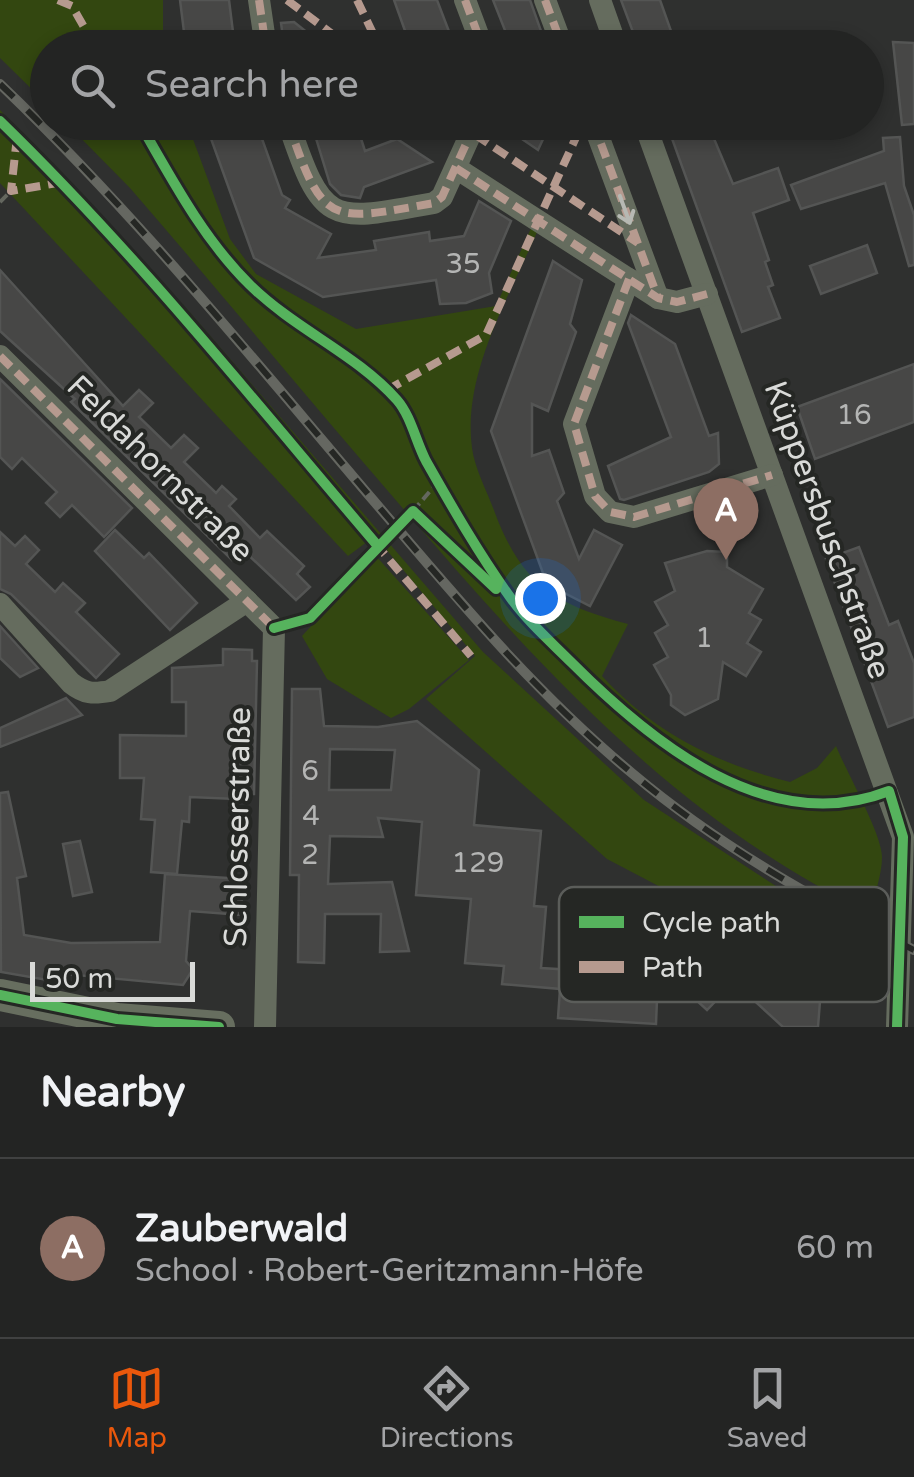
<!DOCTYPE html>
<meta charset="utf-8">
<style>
:root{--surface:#232423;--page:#2f3030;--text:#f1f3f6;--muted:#a3a4a6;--line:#404141;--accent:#ea580c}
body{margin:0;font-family:"Varela Round",sans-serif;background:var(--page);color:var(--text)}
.scale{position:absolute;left:30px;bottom:25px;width:165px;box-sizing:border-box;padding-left:10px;border:5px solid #d9dad8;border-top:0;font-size:28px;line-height:35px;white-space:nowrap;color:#d9dad8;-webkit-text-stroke:8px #252724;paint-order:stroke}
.you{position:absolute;left:540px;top:598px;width:35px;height:35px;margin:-25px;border:8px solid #fff;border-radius:50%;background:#1a73e8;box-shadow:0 0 0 15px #1a73e833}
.badge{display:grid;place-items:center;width:65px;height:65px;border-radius:50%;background:var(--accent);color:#fff;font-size:32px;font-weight:700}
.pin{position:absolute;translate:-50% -82px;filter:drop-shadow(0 2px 5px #0008)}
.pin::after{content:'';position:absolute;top:52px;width:35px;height:30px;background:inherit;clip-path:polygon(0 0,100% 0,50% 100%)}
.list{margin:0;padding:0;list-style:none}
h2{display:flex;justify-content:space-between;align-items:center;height:130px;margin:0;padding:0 40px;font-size:42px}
h2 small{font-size:32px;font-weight:400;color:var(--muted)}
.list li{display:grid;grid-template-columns:65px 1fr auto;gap:30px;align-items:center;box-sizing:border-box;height:180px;padding:0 40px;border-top:2px solid var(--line)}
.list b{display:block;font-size:38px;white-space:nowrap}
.list p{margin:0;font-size:32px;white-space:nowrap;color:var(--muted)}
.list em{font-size:32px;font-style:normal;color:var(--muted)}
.icon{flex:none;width:55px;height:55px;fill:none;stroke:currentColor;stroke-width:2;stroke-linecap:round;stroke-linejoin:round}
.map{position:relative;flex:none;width:914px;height:1027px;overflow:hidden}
.search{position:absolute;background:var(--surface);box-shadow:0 5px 15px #0003;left:30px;right:30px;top:30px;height:110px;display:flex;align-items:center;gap:25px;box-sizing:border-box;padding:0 35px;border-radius:55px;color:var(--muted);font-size:38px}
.sheet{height:310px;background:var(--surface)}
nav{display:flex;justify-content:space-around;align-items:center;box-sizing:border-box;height:140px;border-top:2px solid var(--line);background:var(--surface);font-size:28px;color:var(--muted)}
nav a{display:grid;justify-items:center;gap:5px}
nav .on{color:var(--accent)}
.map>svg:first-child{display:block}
.green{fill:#334710}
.building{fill:#474746;stroke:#545554;stroke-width:2.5;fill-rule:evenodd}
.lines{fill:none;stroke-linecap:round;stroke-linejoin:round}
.path{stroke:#64675f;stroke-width:4;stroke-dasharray:10 5;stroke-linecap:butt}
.street{stroke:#656c5e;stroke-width:22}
.secondary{stroke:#676e5f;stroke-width:32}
.rail-casing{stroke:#656761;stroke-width:10}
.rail{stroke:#252724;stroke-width:6;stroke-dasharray:19;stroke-linecap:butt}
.quiet{stroke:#b69a8f;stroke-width:8;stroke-dasharray:15 8;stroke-linecap:butt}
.cycleway-casing{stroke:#252724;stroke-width:16}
.cycleway{stroke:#56b35d;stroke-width:10}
.oneway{stroke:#b6b9b3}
.labels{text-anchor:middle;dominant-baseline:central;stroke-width:8;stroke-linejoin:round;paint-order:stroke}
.number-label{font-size:28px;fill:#b4b5b4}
.street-label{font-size:32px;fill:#d9dad8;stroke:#252724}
.key{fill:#252724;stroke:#5b5d5a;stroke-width:2.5}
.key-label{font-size:28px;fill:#d9dad8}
</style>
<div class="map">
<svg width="914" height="1027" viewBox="0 0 914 1027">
<rect width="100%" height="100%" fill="#2f302f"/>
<g class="green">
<polygon points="0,0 163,0 163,47 48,48 47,104 0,58"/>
<polygon points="0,110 187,309 483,652 644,800 842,929 832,961 796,958 607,859 426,699 475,656 375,536 348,556 0,183"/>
<path d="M66,123H187L230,239L256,274L356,329L496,306L532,226L538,230C510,295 462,374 472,448C475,470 488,493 495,513C522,585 556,605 628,624L602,676C655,733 715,763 790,782L817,768L836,746C847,773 882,834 882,857C882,875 874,896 870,913C676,820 537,665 400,505C309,400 221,293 130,188Z"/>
<polygon points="376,556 469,660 409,709 391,718 327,679 302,636"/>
</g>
<g class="building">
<polygon points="180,0 229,0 235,48 186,48"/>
<polygon points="394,0 437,0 453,42 450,48 417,48 413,37 408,39"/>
<polygon points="493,0 530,0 547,48 512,48"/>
<polygon points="621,0 660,0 677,48 639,48"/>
<polygon points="294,22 318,41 284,45 281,23"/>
<polygon points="893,42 914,43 914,124 902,125"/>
<polygon points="205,122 232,122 235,130 249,125 254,138 261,136 282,195 290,200 285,208 331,234 318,258 376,250 374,241 429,232 430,241 464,236 479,201 511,221 489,273 492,293 466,303 440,304 436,280 323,297 254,258"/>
<polygon points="311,122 352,122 357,126 365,151 397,139 432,162 364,187 360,198 341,195 330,184"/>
<polygon points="497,122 551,122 538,150"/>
<polygon points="666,122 707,122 733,184 778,168 789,200 753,213 769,260 765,262 773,285 768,287 780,318 742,332"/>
<polygon points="900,137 904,186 914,215 914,265 909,266 885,183 801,209 791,185 884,151 883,138"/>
<polygon points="867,245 877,273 821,294 810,266"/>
<polygon points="553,261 582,280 570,324 576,332 548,411 532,404 532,456 549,450 564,493 557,501 579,559 594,530 622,545 590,606 547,584 491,431"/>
<polygon points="0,270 123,406 139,390 153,403 139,417 171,448 184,435 198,448 184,462 216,493 222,486 236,499 229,506 260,538 267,531 304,566 297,574 310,587 296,600 242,549 232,560 71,402 75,399 0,331"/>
<polygon points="631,315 675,344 709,436 718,433 719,464 709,472 624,500 620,499 608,466 671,437 628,323"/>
<polygon points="914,364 914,422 815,459 797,407"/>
<polygon points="0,379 132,508 104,537 72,505 60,517 46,503 57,492 22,458 12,469 0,457"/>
<polygon points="115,530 144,558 149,553 197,603 170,630 95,551"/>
<polygon points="0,532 15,546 25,536 39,550 26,564 55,592 63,583 85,603 76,612 119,654 96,678 11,594 0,589"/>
<polygon points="859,547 889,625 898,621 914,663 914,717 888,727 826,559"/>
<polygon points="707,551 727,552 727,567 763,589 749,613 761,620 747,643 761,652 746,676 723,662 718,699 685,715 671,705 671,695 654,665 668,657 655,633 668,625 655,602 675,591 665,563"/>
<polygon points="0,626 38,668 20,677 0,658"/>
<polygon points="223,649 252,650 252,661 257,661 254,794 236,794 236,799 190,797 189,822 182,821 177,874 151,872 155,820 141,819 144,778 120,778 120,735 186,736 186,702 172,702 172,668 223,665"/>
<path d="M292,689H320L324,726L378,727L417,721L479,770L474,825L541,831L534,906L546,907L541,968L658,975L656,1024L558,1018L560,989L502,984L504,966L465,963L471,899L416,895L422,822L378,818L383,837L330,836L328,884L392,882L409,951L380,952L381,914H325L324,963L298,962L299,875H290ZM330,749L395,750L391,790H329Z"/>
<polygon points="66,698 82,715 0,747 0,728"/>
<polygon points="8,792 26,876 17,878 24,935 71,943 160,942 165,874 243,879 241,915 190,911 186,961 193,969 183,985 66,974 65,983 1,972 0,793"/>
<polygon points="80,841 92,892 73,896 63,844"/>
<polygon points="679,901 718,921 804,1000 820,1001 818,1027 783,1027 734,982 707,1010 634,943 660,914 666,920"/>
</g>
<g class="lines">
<g class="path">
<polyline points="0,202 11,191"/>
<polyline points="413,511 438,482"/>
</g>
<g class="street">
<polyline points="259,0 266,48"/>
<polyline points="465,0 483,48"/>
<polyline points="545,0 563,48"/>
<polyline points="600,0 617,48"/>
<path d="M288,122C323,227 330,222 434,203L442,197L476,122"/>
<polyline points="593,122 658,298"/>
<polyline points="644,122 903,837 897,1027"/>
<polyline points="456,168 658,298 677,302 707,294"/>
<polyline points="629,279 574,424 595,496 610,512 634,517 772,475"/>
<polyline points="0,356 274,628 265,1027"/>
<path d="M0,604L71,683C85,694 93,694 110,691L247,601"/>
</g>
<polyline class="secondary" points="0,995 117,1019 219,1027"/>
<defs>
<path id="rail" d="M0,84C135,213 252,358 373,500C455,596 535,693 633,774C719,846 815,900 914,950"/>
</defs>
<use href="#rail" class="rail-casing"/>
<use href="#rail" class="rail"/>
<g class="quiet">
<polyline points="58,0 72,6 96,48"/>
<polyline points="259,0 266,48"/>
<polyline points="287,0 351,48"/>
<polyline points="357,0 380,48"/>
<polyline points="465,0 483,48"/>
<polyline points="545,0 563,48"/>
<path d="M288,122C323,227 330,222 434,203L442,197L476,122"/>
<polyline points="456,122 638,243"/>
<polyline points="593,122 658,298"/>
<polyline points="17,137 11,191 63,182"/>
<polyline points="456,168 658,298 677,302 707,294"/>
<polyline points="629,279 574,424 595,496 610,512 634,517 772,475"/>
<polyline points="0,356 274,628 283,625"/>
<polyline points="387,390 486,335 583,122"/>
<polyline points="375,543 471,656"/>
</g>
<defs>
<g id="cycleway">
<path d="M0,121C136,253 254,401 377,545"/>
<path d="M139,122C171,178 204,240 250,285C296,330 356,354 397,400C411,416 416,442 426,461C452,507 479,554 510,597C527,621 551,642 572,663C652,743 768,838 889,791L903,837L897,1027"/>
<polyline points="274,628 310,618 413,511 496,589"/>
<polyline points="0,995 117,1019 219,1027"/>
</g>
</defs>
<use href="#cycleway" class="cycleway-casing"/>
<use href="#cycleway" class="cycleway"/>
</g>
<defs><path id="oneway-shaft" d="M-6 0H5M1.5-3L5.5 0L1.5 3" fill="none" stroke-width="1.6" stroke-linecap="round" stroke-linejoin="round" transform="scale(2.5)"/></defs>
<use class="oneway" href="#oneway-shaft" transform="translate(625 210) rotate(70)"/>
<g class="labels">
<g class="number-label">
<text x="463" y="264">35</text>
<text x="854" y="415">16</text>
<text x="704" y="638">1</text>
<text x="310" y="771">6</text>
<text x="311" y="816">4</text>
<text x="310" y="855">2</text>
<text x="478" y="863">129</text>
</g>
<g class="street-label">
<text transform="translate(160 469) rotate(45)">Feldahornstraße</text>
<text transform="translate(827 530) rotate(70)">Küppersbuschstraße</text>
<text transform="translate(238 827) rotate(-89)">Schlosserstraße</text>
</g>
</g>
<rect x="559" y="887" width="330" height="115" rx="15" class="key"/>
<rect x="579" y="916" width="45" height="12" fill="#56b35d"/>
<rect x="579" y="961" width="45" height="12" fill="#b69a8f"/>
<g class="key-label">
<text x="642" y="932">Cycle path</text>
<text x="642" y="977">Path</text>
</g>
</svg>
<div class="scale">50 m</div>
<div class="you"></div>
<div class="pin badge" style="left:726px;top:560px;background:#8d6e63">A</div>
<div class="search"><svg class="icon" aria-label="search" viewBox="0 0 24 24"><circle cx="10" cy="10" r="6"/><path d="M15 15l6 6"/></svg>Search here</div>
</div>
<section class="sheet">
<h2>Nearby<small></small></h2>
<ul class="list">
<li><span class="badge" style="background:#8d6e63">A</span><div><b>Zauberwald</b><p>School · Robert-Geritzmann-Höfe</p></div><em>60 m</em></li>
</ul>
</section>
<nav>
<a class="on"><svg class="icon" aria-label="map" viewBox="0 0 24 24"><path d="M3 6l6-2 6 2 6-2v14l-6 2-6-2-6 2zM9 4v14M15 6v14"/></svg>Map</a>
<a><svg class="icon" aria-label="directions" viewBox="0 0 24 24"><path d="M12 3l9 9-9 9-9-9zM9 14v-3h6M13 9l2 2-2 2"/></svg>Directions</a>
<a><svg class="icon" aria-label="saved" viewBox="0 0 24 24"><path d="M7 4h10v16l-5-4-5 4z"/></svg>Saved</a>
</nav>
